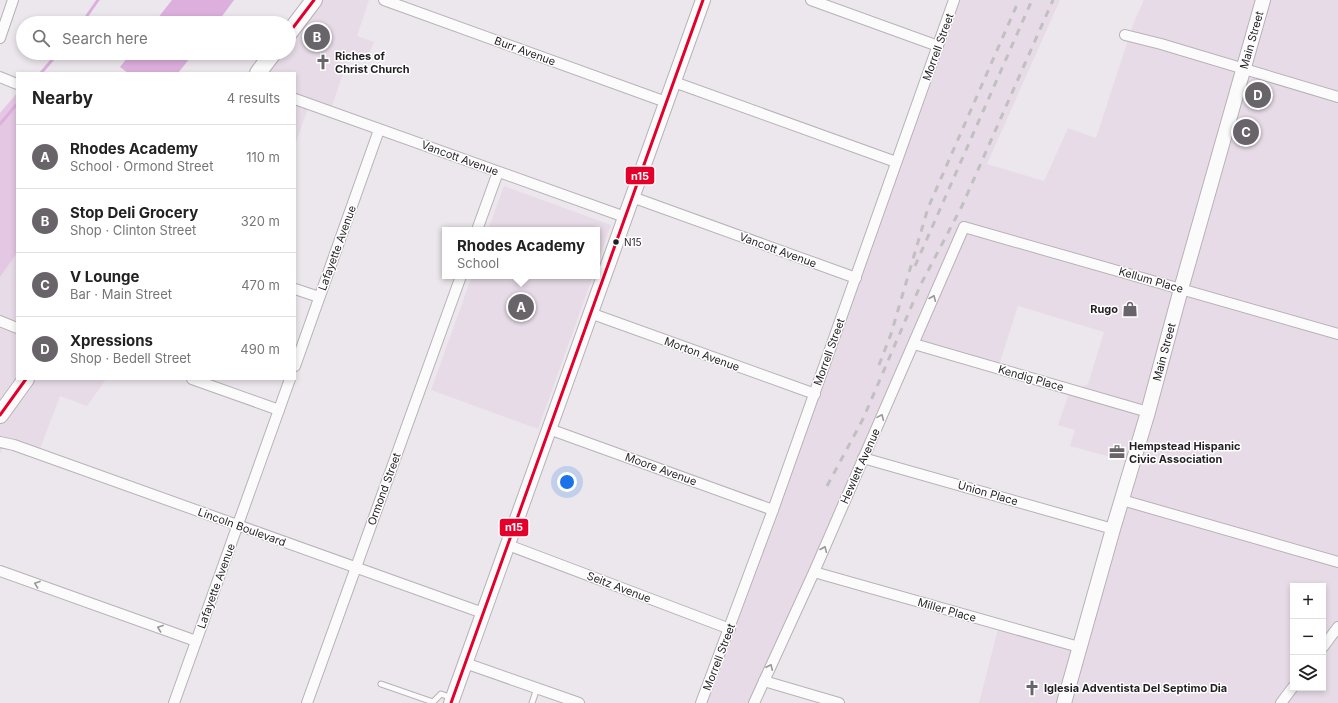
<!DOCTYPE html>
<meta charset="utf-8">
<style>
:root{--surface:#fff;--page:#f2f2f2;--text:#222;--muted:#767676;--line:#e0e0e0;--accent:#696469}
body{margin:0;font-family:Inter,sans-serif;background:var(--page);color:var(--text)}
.controls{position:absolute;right:12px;bottom:12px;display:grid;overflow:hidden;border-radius:0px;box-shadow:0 2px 6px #0003}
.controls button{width:36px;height:36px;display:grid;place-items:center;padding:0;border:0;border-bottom:1px solid var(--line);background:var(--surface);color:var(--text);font:20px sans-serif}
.you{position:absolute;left:567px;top:482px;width:14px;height:14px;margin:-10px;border:3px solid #fff;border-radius:50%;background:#1a73e8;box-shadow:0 0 0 6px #1a73e833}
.badge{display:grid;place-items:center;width:26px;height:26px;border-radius:50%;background:var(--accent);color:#fff;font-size:13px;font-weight:700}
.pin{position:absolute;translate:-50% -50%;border:2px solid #fff;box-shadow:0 1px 4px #0006}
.popup{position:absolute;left:442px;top:227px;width:158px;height:52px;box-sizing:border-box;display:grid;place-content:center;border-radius:0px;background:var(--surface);filter:drop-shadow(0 1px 3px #0005);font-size:13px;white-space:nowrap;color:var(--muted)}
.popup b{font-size:15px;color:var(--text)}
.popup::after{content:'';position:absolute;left:50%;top:100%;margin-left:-8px;border:8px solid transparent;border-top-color:var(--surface)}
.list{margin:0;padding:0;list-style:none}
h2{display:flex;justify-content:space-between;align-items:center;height:52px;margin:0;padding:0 16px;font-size:17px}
h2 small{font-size:13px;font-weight:400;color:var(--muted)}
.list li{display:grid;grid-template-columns:26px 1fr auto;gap:12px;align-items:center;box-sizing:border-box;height:64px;padding:0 16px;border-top:1px solid var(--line)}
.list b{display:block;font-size:15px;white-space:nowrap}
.list p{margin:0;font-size:13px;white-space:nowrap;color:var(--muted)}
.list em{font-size:13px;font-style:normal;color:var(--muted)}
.icon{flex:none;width:22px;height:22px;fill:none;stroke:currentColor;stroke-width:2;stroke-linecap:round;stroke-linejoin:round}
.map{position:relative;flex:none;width:1338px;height:703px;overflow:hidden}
.search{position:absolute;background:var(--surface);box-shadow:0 2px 6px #0003;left:16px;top:16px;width:280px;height:44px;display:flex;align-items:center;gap:10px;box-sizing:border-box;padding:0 14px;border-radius:22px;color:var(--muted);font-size:15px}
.panel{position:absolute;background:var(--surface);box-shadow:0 2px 6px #0003;left:16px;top:72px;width:280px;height:308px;border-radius:0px}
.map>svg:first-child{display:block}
.built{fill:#e7dbe7;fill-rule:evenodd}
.green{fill:#e4c7e3}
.water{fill:#ddafdd}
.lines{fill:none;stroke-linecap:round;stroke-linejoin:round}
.stream{stroke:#ddafdd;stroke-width:3}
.lane-casing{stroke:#b7b2b6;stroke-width:7}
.street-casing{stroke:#b7b2b6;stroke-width:12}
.secondary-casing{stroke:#b7b2b6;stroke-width:16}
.primary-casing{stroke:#b7b2b6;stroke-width:18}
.lane{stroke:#fcfbfc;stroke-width:5}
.street{stroke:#fcfbfc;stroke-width:10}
.secondary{stroke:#fcfbfc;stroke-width:14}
.primary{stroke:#fcfbfc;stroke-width:16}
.rail{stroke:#c1c0c1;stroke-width:3;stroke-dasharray:7 7;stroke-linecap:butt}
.bus-1-casing{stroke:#fff;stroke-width:6}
.bus-1{stroke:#e4002b;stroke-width:3}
.oneway{stroke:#9a989a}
.bus-dot{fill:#221e22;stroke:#fff;stroke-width:1.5}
.labels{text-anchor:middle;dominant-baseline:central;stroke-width:3;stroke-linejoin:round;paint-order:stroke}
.bus-label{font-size:10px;fill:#221e22;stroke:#fff;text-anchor:start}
.street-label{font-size:11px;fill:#221e22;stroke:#fff}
.poi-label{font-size:11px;font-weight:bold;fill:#221e22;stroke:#fff;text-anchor:start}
.line-badge{stroke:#fff;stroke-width:1.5}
.badge-label{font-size:11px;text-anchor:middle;font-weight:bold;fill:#fff}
</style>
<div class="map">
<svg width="1338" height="703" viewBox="0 0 1338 703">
<rect width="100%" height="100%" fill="#ece7ec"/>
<g class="built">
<polygon points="314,0 369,0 357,36 374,42 367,60 349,55 330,112 309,105 295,145 295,73 258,73 273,53 289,53 289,33"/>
<path d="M954,0H1060L987,164L1044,181L1068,128L1096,138L1134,22L1144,0H1338V703H979L999,625L1079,647L1133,463L1070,446L1075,430L1058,425L1068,396L1088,384L1104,332L1018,306L998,368L914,344L754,703H706L727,649L723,646ZM1293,586H1323V688H1293Z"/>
<polygon points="504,186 611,225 597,264 597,230 488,230"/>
<polygon points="17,253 17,379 106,379 87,406 60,396 38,454 5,443 0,454 0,277"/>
<polygon points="472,276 593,276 538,429 431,390"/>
</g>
<polygon class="green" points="17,93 17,253 0,277 0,113"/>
<g class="water">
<polygon points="172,0 234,0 217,23 154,23"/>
<polygon points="131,53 194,53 178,73 128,73 120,67"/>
</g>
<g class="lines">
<g class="stream">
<polyline points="82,23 98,0"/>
<polyline points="41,73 58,53"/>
<polyline points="0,124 16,105"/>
</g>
<defs>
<g id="lane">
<polyline points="381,684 433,702 441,694 452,698"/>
<polyline points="532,703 537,688"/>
</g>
<g id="street">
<polyline points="384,0 666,102"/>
<polyline points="811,0 938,46"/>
<polyline points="1125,35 1161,44 1338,97"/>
<polyline points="0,38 13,0"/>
<polyline points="0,77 17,84"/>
<polyline points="674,82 896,162"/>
<polyline points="295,99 625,217"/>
<polyline points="632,197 856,278"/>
<polyline points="477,230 498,172"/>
<polyline points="295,289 319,297"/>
<polyline points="590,313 815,394"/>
<polyline points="0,321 17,328"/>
<polyline points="914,344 1148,412"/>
<polyline points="295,366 379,130"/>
<polyline points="192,379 279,410"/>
<polyline points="549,429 773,510"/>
<polyline points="0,442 14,445 483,613"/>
<polyline points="863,458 1113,529"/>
<polyline points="1122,500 1338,562"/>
<polyline points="508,545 730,629"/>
<polyline points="0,571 196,641"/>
<polyline points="814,572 1079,647"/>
<polyline points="1323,647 1338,627"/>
<polyline points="465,663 579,703"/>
<polyline points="764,681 839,703"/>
<polyline points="174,703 290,379"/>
<polyline points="307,703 461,276"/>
<polyline points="701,703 773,510 954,0"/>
<polyline points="754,703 814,572 964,227 1338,334"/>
<polyline points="1281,703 1293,687"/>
</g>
<g id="secondary">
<polyline points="451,703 703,0"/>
<path id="s1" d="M1064,703L1113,529L1148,412L1181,289L1263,0"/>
</g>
<g id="primary">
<polyline points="289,33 314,0"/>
<polyline points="258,73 273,53"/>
<polyline points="0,415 26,379"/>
</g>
</defs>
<use href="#lane" class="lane-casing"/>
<use href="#street" class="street-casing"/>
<use href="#secondary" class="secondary-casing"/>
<use href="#primary" class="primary-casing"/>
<use href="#lane" class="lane"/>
<use href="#street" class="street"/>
<use href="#secondary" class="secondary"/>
<use href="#primary" class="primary"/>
<g class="rail">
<polyline points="915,266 1032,0"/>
<polyline points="879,365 891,334 928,208 1019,0"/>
<polyline points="827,486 863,419 921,284 962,206 1053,0"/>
</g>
<defs>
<g id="bus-1">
<polyline points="289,33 314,0"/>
<polyline points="0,415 26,379"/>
<polyline points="451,703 703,0"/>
</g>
</defs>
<use href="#bus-1" class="bus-1-casing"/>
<use href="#bus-1" class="bus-1"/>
</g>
<defs><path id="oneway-chevron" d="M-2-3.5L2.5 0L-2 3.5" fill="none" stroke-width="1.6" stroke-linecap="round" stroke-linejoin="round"/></defs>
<g class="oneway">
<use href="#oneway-chevron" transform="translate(933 298) rotate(-67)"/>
<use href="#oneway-chevron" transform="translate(881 417) rotate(-66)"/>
<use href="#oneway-chevron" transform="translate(824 549) rotate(-67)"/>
<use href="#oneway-chevron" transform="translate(37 584) rotate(-160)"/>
<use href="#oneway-chevron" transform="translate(160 628) rotate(-160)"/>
<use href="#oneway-chevron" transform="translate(770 667) rotate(-65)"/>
</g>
<defs>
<symbol id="church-bare" viewBox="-9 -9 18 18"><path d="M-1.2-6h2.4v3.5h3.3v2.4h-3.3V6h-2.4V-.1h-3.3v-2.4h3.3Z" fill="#696469" stroke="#fff" stroke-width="2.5" paint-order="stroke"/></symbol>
<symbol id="shop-bare" viewBox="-9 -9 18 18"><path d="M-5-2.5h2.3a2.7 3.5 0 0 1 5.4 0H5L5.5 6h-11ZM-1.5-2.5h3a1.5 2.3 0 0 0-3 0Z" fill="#696469" stroke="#fff" stroke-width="2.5" paint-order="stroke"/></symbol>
<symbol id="office-bare" viewBox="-9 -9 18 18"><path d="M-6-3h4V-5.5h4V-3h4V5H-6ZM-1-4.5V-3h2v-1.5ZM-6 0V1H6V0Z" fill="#696469" stroke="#fff" stroke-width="2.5" paint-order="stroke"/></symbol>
</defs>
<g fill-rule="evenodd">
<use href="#church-bare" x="312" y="51" width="22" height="22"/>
<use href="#shop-bare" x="1119" y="298" width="22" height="22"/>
<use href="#office-bare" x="1106" y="441" width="22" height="22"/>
<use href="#church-bare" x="1021" y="677" width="22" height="22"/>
</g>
<circle class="bus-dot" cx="616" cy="242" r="3.5"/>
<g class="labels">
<g class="bus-label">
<text x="624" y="242">N15</text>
</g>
<g class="street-label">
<text stroke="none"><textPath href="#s1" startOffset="689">Main Street</textPath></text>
<text transform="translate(938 47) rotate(-70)">Morrell Street</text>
<text transform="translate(525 51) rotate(20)">Burr Avenue</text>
<text transform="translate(460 158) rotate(20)">Vancott Avenue</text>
<text transform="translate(337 248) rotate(-70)">Lafayette Avenue</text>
<text transform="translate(778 250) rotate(20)">Vancott Avenue</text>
<text transform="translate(1151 280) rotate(16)">Kellum Place</text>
<text transform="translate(829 352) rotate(-70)">Morrell Street</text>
<text stroke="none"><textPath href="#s1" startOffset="365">Main Street</textPath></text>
<text transform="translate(702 354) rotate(20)">Morton Avenue</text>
<text transform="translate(1031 378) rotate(16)">Kendig Place</text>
<text transform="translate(860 466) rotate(-66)">Hewlett Avenue</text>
<text transform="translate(661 469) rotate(20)">Moore Avenue</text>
<text transform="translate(384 489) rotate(-70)">Ormond Street</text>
<text transform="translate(988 493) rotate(16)">Union Place</text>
<text transform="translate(242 527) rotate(20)">Lincoln Boulevard</text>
<text transform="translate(216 586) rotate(-70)">Lafayette Avenue</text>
<text transform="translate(619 587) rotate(21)">Seitz Avenue</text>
<text transform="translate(947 610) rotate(16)">Miller Place</text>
<text transform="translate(719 657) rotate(-69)">Morrell Street</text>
</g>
<g class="poi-label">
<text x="335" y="56">Riches of<tspan x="335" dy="13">Christ Church</tspan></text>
<text x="1118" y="309" text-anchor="end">Rugo</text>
<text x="1129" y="446">Hempstead Hispanic<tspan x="1129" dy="13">Civic Association</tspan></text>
<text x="1044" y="688">Iglesia Adventista Del Septimo Dia</text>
</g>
</g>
<g class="line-badge">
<rect x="625" y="166" width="30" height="19" rx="4" fill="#e4002b"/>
<rect x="499" y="518" width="30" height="19" rx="4" fill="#e4002b"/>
</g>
<g class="badge-label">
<text x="640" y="180">n15</text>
<text x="514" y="531">n15</text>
</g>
</svg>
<div class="controls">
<button>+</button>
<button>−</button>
<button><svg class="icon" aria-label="layers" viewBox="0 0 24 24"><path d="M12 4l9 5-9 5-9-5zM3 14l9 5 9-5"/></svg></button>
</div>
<div class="you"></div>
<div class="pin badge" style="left:521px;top:307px">A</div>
<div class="popup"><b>Rhodes Academy</b>School</div>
<div class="pin badge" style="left:317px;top:37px">B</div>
<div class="pin badge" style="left:1246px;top:132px">C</div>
<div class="pin badge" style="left:1258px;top:95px">D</div>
<div class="search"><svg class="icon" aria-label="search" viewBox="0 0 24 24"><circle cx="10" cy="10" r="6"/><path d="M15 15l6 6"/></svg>Search here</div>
<section class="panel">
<h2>Nearby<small>4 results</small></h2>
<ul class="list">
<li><span class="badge">A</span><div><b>Rhodes Academy</b><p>School · Ormond Street</p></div><em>110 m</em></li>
<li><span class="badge">B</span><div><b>Stop Deli Grocery</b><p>Shop · Clinton Street</p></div><em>320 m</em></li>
<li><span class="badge">C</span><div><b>V Lounge</b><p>Bar · Main Street</p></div><em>470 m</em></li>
<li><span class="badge">D</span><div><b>Xpressions</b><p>Shop · Bedell Street</p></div><em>490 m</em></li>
</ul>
</section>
</div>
